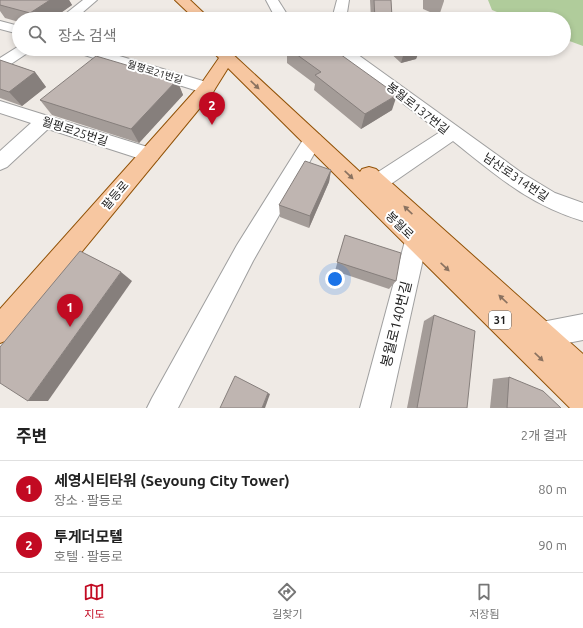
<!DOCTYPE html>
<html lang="ko">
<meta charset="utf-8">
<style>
:root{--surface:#fff;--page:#f2f2f2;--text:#222;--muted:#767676;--line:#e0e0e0;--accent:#c20a22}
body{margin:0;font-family:Ubuntu,"Noto Sans KR",sans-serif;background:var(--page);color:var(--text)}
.you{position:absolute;left:335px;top:279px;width:14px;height:14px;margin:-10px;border:3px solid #fff;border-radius:50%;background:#1a73e8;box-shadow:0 0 0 6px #1a73e833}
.badge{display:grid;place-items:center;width:26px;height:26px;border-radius:50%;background:var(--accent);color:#fff;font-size:13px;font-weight:700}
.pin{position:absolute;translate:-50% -33px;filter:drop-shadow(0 1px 2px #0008)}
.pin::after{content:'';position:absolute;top:21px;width:14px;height:12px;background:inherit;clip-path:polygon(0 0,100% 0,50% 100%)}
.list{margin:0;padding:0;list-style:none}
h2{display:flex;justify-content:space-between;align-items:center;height:52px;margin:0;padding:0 16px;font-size:17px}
h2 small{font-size:13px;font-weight:400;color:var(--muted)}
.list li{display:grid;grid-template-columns:26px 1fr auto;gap:12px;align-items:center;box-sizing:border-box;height:56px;padding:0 16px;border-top:1px solid var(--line)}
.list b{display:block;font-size:15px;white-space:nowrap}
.list p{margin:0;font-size:13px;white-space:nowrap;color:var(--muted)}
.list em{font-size:13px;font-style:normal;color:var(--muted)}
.icon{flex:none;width:22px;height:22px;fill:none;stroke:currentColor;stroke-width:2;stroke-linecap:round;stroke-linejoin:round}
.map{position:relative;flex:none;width:583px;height:408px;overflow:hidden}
.search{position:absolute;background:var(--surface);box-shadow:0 2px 6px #0003;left:12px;right:12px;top:12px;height:44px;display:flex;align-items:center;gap:10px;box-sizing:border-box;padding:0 14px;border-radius:22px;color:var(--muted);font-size:15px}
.sheet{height:164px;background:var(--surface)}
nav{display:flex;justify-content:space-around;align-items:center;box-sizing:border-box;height:56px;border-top:1px solid var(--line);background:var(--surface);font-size:11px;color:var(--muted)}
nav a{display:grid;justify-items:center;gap:2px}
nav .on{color:var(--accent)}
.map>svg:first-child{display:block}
.forest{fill:#b0cc9b}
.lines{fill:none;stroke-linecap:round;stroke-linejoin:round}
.minor-casing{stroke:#9f9f9f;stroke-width:2}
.major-casing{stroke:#915207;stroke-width:2}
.minor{fill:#fff;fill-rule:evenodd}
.major{fill:#f7c7a1;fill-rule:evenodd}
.wall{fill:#a49c98}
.shaded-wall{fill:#867f7c}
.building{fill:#bfb5b1;stroke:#867f7c}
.oneway{fill:#8a7260}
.labels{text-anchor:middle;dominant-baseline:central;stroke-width:4;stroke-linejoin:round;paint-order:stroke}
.far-street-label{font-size:10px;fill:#1e1e1e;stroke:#fff}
.shield{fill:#fff;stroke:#626262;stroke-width:1}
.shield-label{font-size:11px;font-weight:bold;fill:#1e1e1e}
.street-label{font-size:12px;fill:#1e1e1e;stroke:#fff}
.near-street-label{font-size:14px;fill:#1e1e1e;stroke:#fff}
</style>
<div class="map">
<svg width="583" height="408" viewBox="0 0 583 408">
<rect width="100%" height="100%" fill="#efeae5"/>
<polygon class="forest" points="488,0 583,0 583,46 564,39 564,19 514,19 492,10"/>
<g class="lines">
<defs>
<g id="minor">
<polygon points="83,0 97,0 75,19 59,19"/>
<polygon points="266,0 278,0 290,19 276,19"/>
<polygon points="337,0 349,0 346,19 332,19"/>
<polygon points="0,21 19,26 19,34 0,29"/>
<polygon points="19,46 19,49 31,49 29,52 5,68 0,70 0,58"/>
<polygon points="73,49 96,49 213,84 215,88 213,92 207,93 201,92 75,52"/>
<path d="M333,49H350L522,173L555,193L583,203V221C528,204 497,176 453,141L372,197L365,199L358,197L355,191L358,185L440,132Z"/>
<polygon points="0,101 157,150 160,155 157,160 150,162 48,129 7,167 0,170 0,151 31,123 0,113"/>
<polygon points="313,133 320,135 322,140 253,261 178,408 147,408 152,398 237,245 306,135"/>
<polygon points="416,231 424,234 427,241 390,408 360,408 405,241 408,234"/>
<polygon points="583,314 583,340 542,348 533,344 529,335 533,326 542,322"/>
</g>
<g id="major">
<polygon points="175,0 190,0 210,19 195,19"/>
<polygon points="210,49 227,49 360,172 362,169 369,167 376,169 583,354 583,408 570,408 228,68 213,92 10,339 0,343 0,309 201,84 219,58"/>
</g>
</defs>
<use href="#minor" class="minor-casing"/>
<use href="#major" class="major-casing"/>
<use href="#minor" class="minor"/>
<use href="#major" class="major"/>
</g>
<g class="wall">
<polygon points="0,0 69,0 72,5 52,19 19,19 19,22 5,18 0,11"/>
<polygon points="370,0 391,0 392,17 395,19 371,19"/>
<polygon points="423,0 444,0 444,1 439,16 423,9"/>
<polygon points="287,49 336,49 336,51 392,110 361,129 314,90 315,84 287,63"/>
<polygon points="386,49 420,49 416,59 401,63"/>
<polygon points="0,60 35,72 46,87 22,106 0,98"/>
<polygon points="177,80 183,95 139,143 52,115 40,100"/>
<polygon points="331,170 329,182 309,228 280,217 279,205"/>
<polygon points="345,235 396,281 389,289 335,271"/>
<polygon points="434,315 467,408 407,408 424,321"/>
<polygon points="509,377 561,408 490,408 493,379"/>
</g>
<g class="shaded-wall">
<polygon points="50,0 69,0 72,5 52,19 34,19 30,13"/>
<polygon points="405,49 420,49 416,59 401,63"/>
<polygon points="35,72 46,87 22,106 9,92"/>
<polygon points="177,80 183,95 139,143 131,129"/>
<polygon points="397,95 392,110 361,129 365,114"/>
<polygon points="331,170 329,182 309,228 310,216"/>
<polygon points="121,272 132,281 48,401 28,401"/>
<polygon points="268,393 270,394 265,408 262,408"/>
</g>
<g class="building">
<polygon points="0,0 50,0 30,13 0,5"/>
<polygon points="374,0 391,0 392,17 395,19 375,19"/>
<polygon points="289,49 333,49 397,95 365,114 315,75 321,72"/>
<polygon points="96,56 177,80 131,129 40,100"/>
<polygon points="0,60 35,72 9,92 0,89"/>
<polygon points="305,161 331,170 310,216 279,205"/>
<polygon points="345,235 401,253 396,281 337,262"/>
<polygon points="80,251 121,272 28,401 0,383 0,347"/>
<polygon points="434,315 475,331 467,408 417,408"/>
<polygon points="235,376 268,393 262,408 220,408"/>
<polygon points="509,377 543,391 561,408 507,408"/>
</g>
<defs><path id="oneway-solid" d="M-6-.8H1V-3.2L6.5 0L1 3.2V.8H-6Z"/></defs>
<g class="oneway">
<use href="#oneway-solid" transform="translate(255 85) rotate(44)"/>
<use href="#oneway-solid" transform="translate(349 175) rotate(44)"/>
<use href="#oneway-solid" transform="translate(408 210) rotate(-137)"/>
<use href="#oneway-solid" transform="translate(445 267) rotate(43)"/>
<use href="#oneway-solid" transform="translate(503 299) rotate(-137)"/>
<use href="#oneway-solid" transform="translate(539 357) rotate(44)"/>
</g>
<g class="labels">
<g class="far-street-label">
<text transform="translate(155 72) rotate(17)">월평로21번길</text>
</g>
<rect class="shield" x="489" y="311" width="22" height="18" rx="3"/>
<g class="shield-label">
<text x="500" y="320">31</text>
</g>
<g class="street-label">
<text transform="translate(418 108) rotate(38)">봉월로137번길</text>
<text transform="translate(75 131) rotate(18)">월평로25번길</text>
<text transform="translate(516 177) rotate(34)">남산로314번길</text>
<text transform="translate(115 195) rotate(-49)">팔등로</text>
<text transform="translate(400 225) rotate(44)">봉월로</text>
</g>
<g class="near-street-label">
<text transform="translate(396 324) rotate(-76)">봉월로140번길</text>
</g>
</g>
</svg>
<div class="you"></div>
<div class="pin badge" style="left:70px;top:327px">1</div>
<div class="pin badge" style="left:212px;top:125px">2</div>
<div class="search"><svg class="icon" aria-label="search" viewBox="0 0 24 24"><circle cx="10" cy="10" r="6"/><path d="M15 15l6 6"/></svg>장소 검색</div>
</div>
<section class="sheet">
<h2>주변<small>2개 결과</small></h2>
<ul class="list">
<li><span class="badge">1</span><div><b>세영시티타워 (Seyoung City Tower)</b><p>장소 · 팔등로</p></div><em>80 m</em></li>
<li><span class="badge">2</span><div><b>투게더모텔</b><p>호텔 · 팔등로</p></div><em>90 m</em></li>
</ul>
</section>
<nav>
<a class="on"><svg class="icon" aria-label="map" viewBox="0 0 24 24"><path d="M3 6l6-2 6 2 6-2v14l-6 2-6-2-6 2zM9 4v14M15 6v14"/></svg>지도</a>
<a><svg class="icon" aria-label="directions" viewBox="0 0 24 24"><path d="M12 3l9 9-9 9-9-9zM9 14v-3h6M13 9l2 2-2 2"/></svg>길찾기</a>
<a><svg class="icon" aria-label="saved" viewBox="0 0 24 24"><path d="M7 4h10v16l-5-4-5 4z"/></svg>저장됨</a>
</nav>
